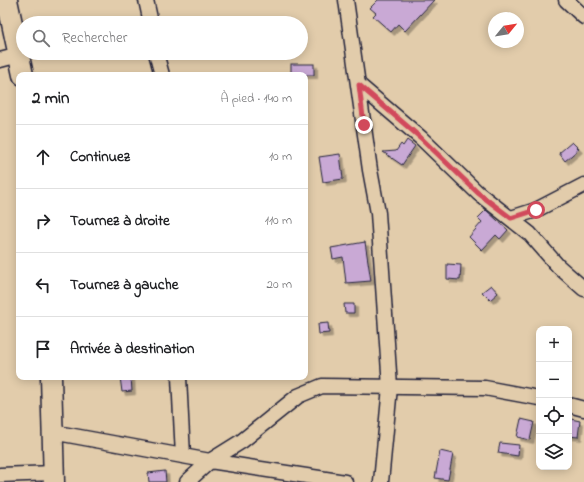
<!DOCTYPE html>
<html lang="fr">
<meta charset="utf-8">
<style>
:root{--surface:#fff;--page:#f6f6f6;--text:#202124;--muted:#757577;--line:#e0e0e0}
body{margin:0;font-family:"Indie Flower",sans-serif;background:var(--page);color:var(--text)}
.controls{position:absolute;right:12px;bottom:12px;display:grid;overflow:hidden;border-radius:8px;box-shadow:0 2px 10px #0003}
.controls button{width:36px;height:36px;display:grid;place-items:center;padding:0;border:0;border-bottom:1px solid var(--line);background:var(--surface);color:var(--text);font:20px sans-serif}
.compass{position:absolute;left:488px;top:12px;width:36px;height:36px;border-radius:50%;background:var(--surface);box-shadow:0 2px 10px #0003;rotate:60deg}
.stop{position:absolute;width:12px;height:12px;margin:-9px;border:3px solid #d1495b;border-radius:50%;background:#fff}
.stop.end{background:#d1495b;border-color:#fff;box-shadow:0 1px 4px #0008}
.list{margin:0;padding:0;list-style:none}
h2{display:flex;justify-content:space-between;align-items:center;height:52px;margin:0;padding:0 16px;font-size:17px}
h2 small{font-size:13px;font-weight:400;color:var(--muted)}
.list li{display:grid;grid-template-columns:26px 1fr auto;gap:12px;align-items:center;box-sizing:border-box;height:64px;padding:0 16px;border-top:1px solid var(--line)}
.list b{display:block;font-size:15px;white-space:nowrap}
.list em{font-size:13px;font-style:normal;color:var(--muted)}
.icon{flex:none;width:22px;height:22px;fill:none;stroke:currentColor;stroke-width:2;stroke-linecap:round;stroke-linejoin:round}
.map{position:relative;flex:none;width:584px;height:482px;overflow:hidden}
.search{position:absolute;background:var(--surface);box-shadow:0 2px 10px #0003;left:16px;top:16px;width:292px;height:44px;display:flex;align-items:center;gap:10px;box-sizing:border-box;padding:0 14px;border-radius:22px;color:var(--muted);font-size:15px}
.panel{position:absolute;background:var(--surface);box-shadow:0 2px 10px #0003;left:16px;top:72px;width:292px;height:308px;border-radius:8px}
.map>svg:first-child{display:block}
.building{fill:#c9a9d5;stroke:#22223b;filter:url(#shadow)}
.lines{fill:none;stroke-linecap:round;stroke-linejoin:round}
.minor-casing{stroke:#22223b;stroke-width:17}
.secondary-casing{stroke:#22223b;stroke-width:23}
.minor{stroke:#e2ccab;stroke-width:14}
.secondary{stroke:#e2ccab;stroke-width:20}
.route{stroke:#d1495b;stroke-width:5}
</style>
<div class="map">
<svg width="584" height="482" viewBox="0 0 584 482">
<defs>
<filter id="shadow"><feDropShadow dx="3.5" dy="3.5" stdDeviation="0" flood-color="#0004"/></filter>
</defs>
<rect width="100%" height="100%" fill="#e2ccab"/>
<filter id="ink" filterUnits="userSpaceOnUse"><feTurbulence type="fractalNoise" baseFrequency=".025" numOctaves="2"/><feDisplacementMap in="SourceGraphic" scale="8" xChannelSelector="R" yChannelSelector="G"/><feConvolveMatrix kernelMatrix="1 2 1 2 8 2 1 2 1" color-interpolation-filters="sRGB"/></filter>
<g filter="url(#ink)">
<g class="building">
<polygon points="378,0 434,0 405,31 398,24 391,32 373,16 376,13 370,8"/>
<rect x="291" y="64" width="23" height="11"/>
<polygon points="407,140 415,146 402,165 383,152 396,151 401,144 403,146"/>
<polygon points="572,142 579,149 565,161 559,153"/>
<polygon points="340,154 343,179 323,182 319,157"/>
<polygon points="486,210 508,230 500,239 496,235 482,250 469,237 482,222 478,218"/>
<polygon points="365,242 371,281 346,283 343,257 333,259 331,248"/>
<polygon points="447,264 461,265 460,280 447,279"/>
<polygon points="491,285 498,293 490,300 482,292"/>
<polygon points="344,304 354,304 354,313 345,313"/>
<polygon points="328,323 329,333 319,334 318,324"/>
<polygon points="120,377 131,377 132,391 122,392"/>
<polygon points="521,419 534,422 530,440 517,437"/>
<polygon points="571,419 580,421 578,437 569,436"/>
<polygon points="500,443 519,445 518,456 498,453"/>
<polygon points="440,451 453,454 448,480 435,478"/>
<polygon points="165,471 166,482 149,482 148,473"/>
</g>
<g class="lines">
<defs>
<g id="minor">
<polyline points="146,0 151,23"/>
<polyline points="346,0 370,170 378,213 387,343 390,387 381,482"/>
<polyline points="566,0 584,17"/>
<polyline points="156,53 162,75"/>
<polyline points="0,60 19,55"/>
<polyline points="359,85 421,138 478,193 530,234 558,266 584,289"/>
<polyline points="511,218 536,210 584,185"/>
<polyline points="179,377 183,456"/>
<polyline points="569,405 584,409"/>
<polyline points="52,432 210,461 242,441 298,396 322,386 485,388 539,398"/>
<polyline points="0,475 54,473"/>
<polyline points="187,482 210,461 345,482"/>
</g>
<g id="secondary">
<polyline points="7,0 23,75"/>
<polyline points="51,377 54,482"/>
</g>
</defs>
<use href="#minor" class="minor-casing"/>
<use href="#secondary" class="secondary-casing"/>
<use href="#minor" class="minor"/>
<use href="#secondary" class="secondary"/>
</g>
</g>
<g class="lines" filter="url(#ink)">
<polyline class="route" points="364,125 359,85 421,138 478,193 511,218 536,210"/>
</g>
</svg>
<div class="controls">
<button>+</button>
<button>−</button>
<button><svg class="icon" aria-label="locate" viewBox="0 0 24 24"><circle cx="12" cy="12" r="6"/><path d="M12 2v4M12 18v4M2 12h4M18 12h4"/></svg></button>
<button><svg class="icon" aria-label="layers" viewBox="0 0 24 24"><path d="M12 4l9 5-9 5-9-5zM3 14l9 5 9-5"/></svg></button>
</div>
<svg class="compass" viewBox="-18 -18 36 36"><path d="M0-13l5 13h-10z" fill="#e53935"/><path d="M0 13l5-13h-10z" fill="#757577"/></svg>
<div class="stop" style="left:536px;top:210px"></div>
<div class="stop end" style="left:364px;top:125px"></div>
<div class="search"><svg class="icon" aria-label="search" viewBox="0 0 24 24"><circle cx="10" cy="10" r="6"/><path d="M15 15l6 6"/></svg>Rechercher</div>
<section class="panel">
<h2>2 min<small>À pied · 140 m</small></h2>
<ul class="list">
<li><svg class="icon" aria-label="ahead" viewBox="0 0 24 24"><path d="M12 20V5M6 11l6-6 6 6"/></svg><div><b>Continuez</b></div><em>10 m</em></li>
<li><svg class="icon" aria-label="right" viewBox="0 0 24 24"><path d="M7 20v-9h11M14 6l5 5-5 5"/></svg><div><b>Tournez à droite</b></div><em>110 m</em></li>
<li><svg class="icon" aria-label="left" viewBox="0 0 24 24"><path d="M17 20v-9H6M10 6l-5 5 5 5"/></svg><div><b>Tournez à gauche</b></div><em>20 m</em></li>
<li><svg class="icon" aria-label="arrive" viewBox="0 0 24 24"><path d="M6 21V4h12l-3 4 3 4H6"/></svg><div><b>Arrivée à destination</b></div></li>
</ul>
</section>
</div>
